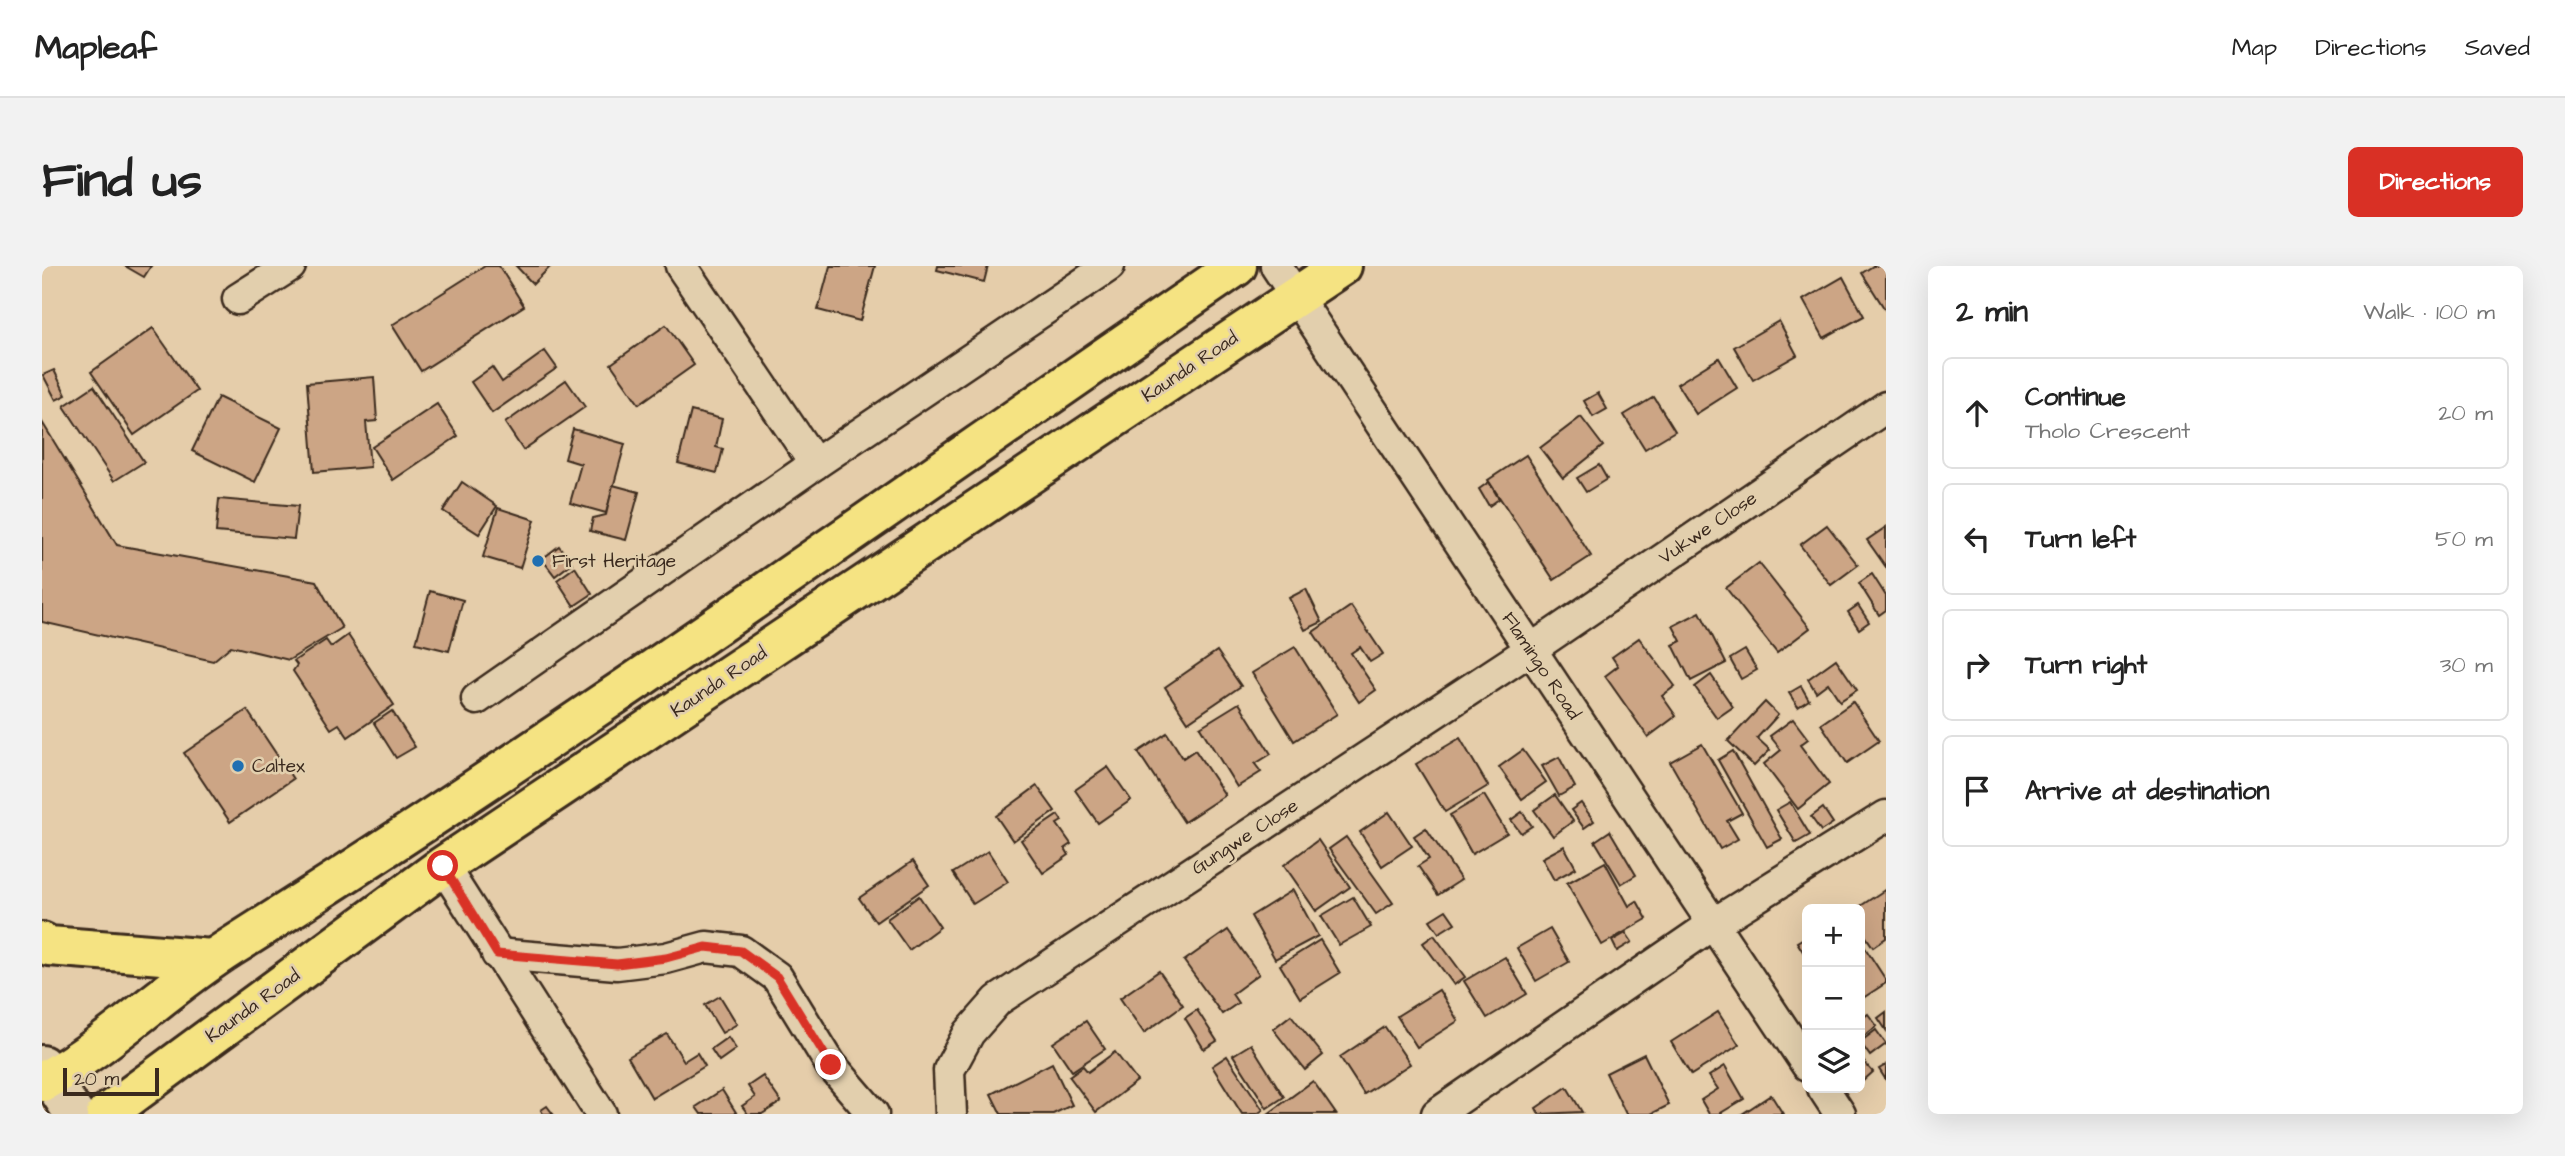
<!DOCTYPE html>
<meta charset="utf-8">
<style>
:root{--surface:#fff;--page:#f2f2f2;--text:#222;--muted:#767676;--line:#e0e0e0;--accent:#d93025}
body{margin:0;font-family:"Architects Daughter",sans-serif;background:var(--page);color:var(--text)}
.controls{position:absolute;right:21px;bottom:21px;display:grid;overflow:hidden;border-radius:10px;box-shadow:0 7px 28px #0002}
.controls button{width:63px;height:63px;display:grid;place-items:center;padding:0;border:0;border-bottom:2px solid var(--line);background:var(--surface);color:var(--text);font:35px sans-serif}
.scale{position:absolute;left:21px;bottom:18px;width:96px;box-sizing:border-box;padding-left:7px;border:4px solid #3b2a1e;border-top:0;font-size:19px;line-height:24px;white-space:nowrap;color:#3b2a1e;-webkit-text-stroke:5px #e2cfad;paint-order:stroke}
.stop{position:absolute;width:21px;height:21px;margin:-16px;border:5px solid #d93025;border-radius:50%;background:#fff}
.stop.end{background:#d93025;border-color:#fff;box-shadow:0 2px 7px #0008}
.list{margin:0;padding:0;list-style:none}
h2{display:flex;justify-content:space-between;align-items:center;height:91px;margin:0;padding:0 28px;font-size:30px}
h2 small{font-size:23px;font-weight:400;color:var(--muted)}
.list li{display:grid;grid-template-columns:46px 1fr auto;gap:21px;align-items:center;box-sizing:border-box;height:112px;margin:0 14px 14px;padding:0 14px;border:2px solid var(--line);border-radius:10px}
.list b{display:block;font-size:26px;white-space:nowrap}
.list p{margin:0;font-size:23px;white-space:nowrap;color:var(--muted)}
.list em{font-size:23px;font-style:normal;color:var(--muted)}
.icon{flex:none;width:38px;height:38px;fill:none;stroke:currentColor;stroke-width:2;stroke-linecap:round;stroke-linejoin:round}
.map{position:relative;flex:none;width:1844px;height:848px;overflow:hidden;border-radius:10px}
header{display:flex;align-items:center;gap:42px;box-sizing:border-box;height:98px;padding:0 35px;background:var(--surface);border-bottom:2px solid var(--line)}
header strong{font-size:33px}
nav{display:flex;gap:38px;margin-inline-start:auto;font-size:24px}
.intro{display:flex;align-items:center;justify-content:space-between;box-sizing:border-box;height:168px;padding:0 42px}
h1{margin:0;font-size:49px}
.button{padding:18px 32px;border-radius:10px;background:var(--accent);color:#fff;font-size:24px;font-weight:700}
main{display:flex;gap:42px;padding:0 42px}
aside{flex:1;background:var(--surface);border-radius:10px;box-shadow:0 7px 28px #0002}
.map>svg:first-child{display:block}
.building{fill:#cca585;stroke:#3b2a1e;stroke-width:2}
.lines{fill:none;stroke-linecap:round;stroke-linejoin:round}
.minor-casing{stroke:#3b2a1e;stroke-width:35}
.tertiary-casing{stroke:#3b2a1e;stroke-width:44}
.primary-casing{stroke:#3b2a1e;stroke-width:44}
.minor{stroke:#e2cfad;stroke-width:30}
.tertiary{stroke:#e2cfad;stroke-width:38}
.primary{stroke:#f5e382;stroke-width:38}
.route{stroke:#d93025;stroke-width:9}
.poi-dot{fill:#1f6fb2;stroke:#e2cfad;stroke-width:2.5}
.labels{text-anchor:middle;dominant-baseline:central;stroke-width:5;stroke-linejoin:round;paint-order:stroke}
.street-label{font-size:19px;fill:#3b2a1e;stroke:#e2cfad}
.poi-label{font-size:19px;fill:#3b2a1e;stroke:#e2cfad;text-anchor:start}
</style>
<header>
<strong>Mapleaf</strong>
<nav><a>Map</a><a>Directions</a><a>Saved</a></nav>
</header>
<div class="intro"><h1>Find us</h1><a class="button">Directions</a></div>
<main>
<div class="map">
<svg width="1844" height="848" viewBox="0 0 1844 848">
<rect width="100%" height="100%" fill="#e5cdaa"/>
<filter id="ink" filterUnits="userSpaceOnUse"><feTurbulence type="fractalNoise" baseFrequency=".0143" numOctaves="2"/><feDisplacementMap in="SourceGraphic" scale="14" xChannelSelector="R" yChannelSelector="G"/><feConvolveMatrix kernelMatrix="1 2 1 2 8 2 1 2 1" color-interpolation-filters="sRGB"/></filter>
<g filter="url(#ink)">
<g class="building">
<polygon points="83,0 109,0 102,11"/>
<polygon points="443,0 457,0 482,40 379,105 350,59"/>
<polygon points="474,0 509,0 491,18"/>
<polygon points="788,0 833,0 818,55 776,44"/>
<polygon points="896,0 946,0 942,16 895,4"/>
<polygon points="1831,0 1844,0 1844,45 1820,7"/>
<polygon points="1801,11 1822,50 1782,72 1761,34"/>
<polygon points="1737,55 1755,89 1711,114 1692,81"/>
<polygon points="624,59 652,99 597,138 569,98"/>
<polygon points="111,62 155,125 92,169 49,106"/>
<polygon points="503,85 515,102 450,147 429,116 450,101 460,116"/>
<polygon points="1677,92 1695,122 1654,148 1635,118"/>
<polygon points="12,104 24,129 14,134 1,109"/>
<polygon points="332,111 335,155 324,156 328,201 272,206 265,117"/>
<polygon points="524,114 543,141 481,184 463,157"/>
<polygon points="52,120 102,196 72,215 22,140"/>
<polygon points="1556,127 1565,143 1551,151 1542,135"/>
<polygon points="176,131 239,162 213,216 150,185"/>
<polygon points="1612,131 1633,165 1603,183 1582,149"/>
<polygon points="395,138 416,170 351,214 330,181"/>
<polygon points="649,145 680,153 674,181 681,183 675,207 636,197"/>
<polygon points="1539,151 1561,180 1521,212 1498,182"/>
<polygon points="0,156 75,279 274,315 300,362 247,394 189,380 171,395 0,356"/>
<polygon points="531,163 583,178 564,247 528,237 539,198 523,193"/>
<polygon points="1484,189 1549,290 1512,314 1446,214"/>
<polygon points="1557,199 1565,213 1544,226 1535,212"/>
<polygon points="420,216 455,240 437,268 401,245"/>
<polygon points="1447,216 1457,233 1447,240 1437,223"/>
<polygon points="571,219 597,226 584,274 548,265 551,252 564,249"/>
<polygon points="177,233 256,240 252,273 174,266"/>
<polygon points="456,242 493,254 478,302 441,291"/>
<polygon points="1785,259 1816,299 1789,319 1758,279"/>
<polygon points="1844,261 1844,301 1825,274"/>
<polygon points="517,280 530,297 513,310 500,293"/>
<polygon points="1717,297 1768,362 1735,387 1684,322"/>
<polygon points="533,301 550,328 532,340 515,314"/>
<polygon points="1830,308 1844,330 1844,344 1837,349 1817,317"/>
<polygon points="1264,323 1280,356 1263,364 1247,332"/>
<polygon points="388,325 421,334 407,385 374,377"/>
<polygon points="1816,339 1827,356 1817,363 1806,346"/>
<polygon points="1309,340 1341,388 1328,396 1318,381 1309,387 1334,424 1317,436 1271,366"/>
<polygon points="1658,346 1684,397 1649,415 1631,379 1639,375 1631,360"/>
<polygon points="306,369 352,439 306,471 297,458 289,463 251,405 255,399 252,395 284,374 289,381"/>
<polygon points="1597,372 1633,420 1620,430 1634,450 1606,471 1563,410 1576,400 1570,391"/>
<polygon points="1253,381 1295,448 1252,475 1210,407"/>
<polygon points="1703,384 1715,404 1699,413 1688,393"/>
<polygon points="1175,385 1199,420 1146,456 1123,421"/>
<polygon points="1794,393 1815,424 1798,435 1786,417 1774,426 1766,413"/>
<polygon points="1669,409 1691,441 1675,452 1653,421"/>
<polygon points="1759,420 1767,434 1756,441 1747,427"/>
<polygon points="1723,436 1736,449 1715,472 1728,484 1712,500 1686,475"/>
<polygon points="1811,436 1837,475 1805,497 1779,458"/>
<polygon points="1197,437 1229,488 1213,498 1219,506 1195,521 1158,461"/>
<polygon points="205,444 251,513 188,556 142,487"/>
<polygon points="350,445 373,481 354,492 332,457"/>
<polygon points="1751,453 1766,473 1758,479 1787,518 1756,543 1722,498 1739,484 1728,470"/>
<polygon points="1125,467 1141,492 1153,484 1183,529 1142,556 1096,486"/>
<polygon points="1418,472 1446,520 1403,546 1374,498"/>
<polygon points="1660,478 1700,547 1685,555 1696,573 1678,583 1628,496"/>
<polygon points="1481,484 1504,516 1480,533 1457,501"/>
<polygon points="1691,485 1740,573 1725,581 1676,494"/>
<polygon points="1517,491 1533,521 1517,530 1500,500"/>
<polygon points="1066,501 1089,534 1056,557 1033,524"/>
<polygon points="995,520 1013,545 971,575 954,550"/>
<polygon points="1442,529 1465,567 1430,588 1408,549"/>
<polygon points="1513,529 1531,555 1511,570 1492,544"/>
<polygon points="1748,536 1768,569 1754,577 1734,544"/>
<polygon points="1539,537 1552,555 1542,562 1529,544"/>
<polygon points="1781,542 1791,557 1779,565 1769,551"/>
<polygon points="1347,546 1370,580 1340,600 1318,566"/>
<polygon points="1480,546 1490,560 1479,567 1469,554"/>
<polygon points="1016,549 1020,555 1015,558 1029,578 1023,582 1027,589 1001,607 979,574"/>
<polygon points="1384,562 1419,614 1396,629 1376,600 1387,593 1372,570"/>
<polygon points="1568,565 1594,609 1579,618 1553,575"/>
<polygon points="1304,571 1351,637 1334,648 1287,583"/>
<polygon points="1276,574 1308,621 1274,645 1242,599"/>
<polygon points="1522,580 1534,602 1512,614 1500,592"/>
<polygon points="946,585 966,616 931,638 911,607"/>
<polygon points="871,595 887,619 834,656 817,632"/>
<polygon points="1563,596 1587,640 1595,635 1605,653 1560,679 1525,617"/>
<polygon points="1844,623 1844,672 1831,681 1818,662 1818,643 1814,643"/>
<polygon points="1251,624 1276,670 1233,693 1209,650"/>
<polygon points="877,630 898,661 867,684 845,653"/>
<polygon points="1311,631 1329,661 1297,679 1279,650"/>
<polygon points="1404,644 1413,657 1397,667 1388,654"/>
<polygon points="1508,663 1527,696 1494,715 1475,682"/>
<polygon points="1186,664 1217,708 1190,728 1196,737 1180,748 1142,695"/>
<polygon points="1584,667 1590,676 1575,685 1570,675"/>
<polygon points="1392,669 1423,711 1412,719 1381,677"/>
<polygon points="1765,670 1765,692 1755,676"/>
<polygon points="1278,674 1298,707 1258,732 1238,699"/>
<polygon points="1818,674 1844,714 1844,717 1818,734"/>
<polygon points="1463,691 1485,728 1445,752 1422,715"/>
<polygon points="1117,705 1141,739 1102,767 1078,732"/>
<polygon points="1397,724 1416,755 1375,781 1355,750"/>
<polygon points="678,730 695,758 680,767 663,739"/>
<polygon points="1155,744 1175,775 1162,783 1143,752"/>
<polygon points="1676,746 1697,779 1649,809 1629,776"/>
<polygon points="1844,746 1844,764 1836,752"/>
<polygon points="1826,748 1835,760 1818,773 1818,754"/>
<polygon points="1249,749 1281,789 1263,804 1231,763"/>
<polygon points="1044,755 1063,783 1030,805 1011,777"/>
<polygon points="1343,761 1368,798 1322,828 1298,791"/>
<polygon points="1834,764 1844,778 1828,790 1818,776"/>
<polygon points="625,768 642,795 655,787 663,800 610,832 586,791"/>
<polygon points="686,771 694,783 677,795 669,783"/>
<polygon points="1209,778 1242,831 1225,842 1191,789"/>
<polygon points="1073,786 1095,815 1054,846 1027,810 1041,800 1046,806"/>
<polygon points="1602,788 1627,839 1609,848 1584,848 1564,807"/>
<polygon points="1185,790 1221,844 1215,848 1200,848 1170,800"/>
<polygon points="1821,795 1831,806 1821,815 1818,811 1818,799"/>
<polygon points="1010,797 1030,839 1011,848 959,848 949,828"/>
<polygon points="1844,799 1844,814 1837,803"/>
<polygon points="1683,800 1702,833 1677,848 1667,848 1659,834 1676,823 1667,810"/>
<polygon points="721,810 739,836 720,848 706,848 700,840 713,831 706,820"/>
<polygon points="1271,815 1294,848 1226,848"/>
<polygon points="1525,821 1540,846 1497,848 1494,842"/>
<polygon points="680,824 695,848 659,848 654,841"/>
<polygon points="1729,829 1741,848 1700,848"/>
<polygon points="505,840 511,848 501,848 499,844"/>
</g>
<g class="lines">
<defs>
<g id="minor">
<polyline points="639,0 773,198"/>
<polyline points="1234,0 1765,799"/>
<polyline points="196,33 248,0"/>
<polyline points="435,433 773,198 1067,0"/>
<polyline points="401,600 559,848"/>
<polyline points="455,688 575,698 624,692 664,681 699,685 735,711 789,799 831,848"/>
<polyline points="1781,822 1798,848"/>
<polyline points="909,848 907,804 927,767 956,734 1488,384 1844,141"/>
<polyline points="1395,848 1671,658 1844,550"/>
</g>
<polyline id="tertiary" points="0,799 32,848"/>
<g id="primary">
<polyline points="0,676 7,680 170,693"/>
<path d="M0,816C68,779 124,722 189,681C532,465 861,229 1195,0"/>
<polyline points="64,848 401,600 1300,0"/>
</g>
</defs>
<use href="#minor" class="minor-casing"/>
<use href="#tertiary" class="tertiary-casing"/>
<use href="#primary" class="primary-casing"/>
<use href="#minor" class="minor"/>
<use href="#tertiary" class="tertiary"/>
<use href="#primary" class="primary"/>
</g>
</g>
<g class="lines" filter="url(#ink)">
<polyline class="route" points="401,600 455,688 575,698 624,692 664,681 699,685 735,711 789,799"/>
</g>
<g class="poi-dot">
<circle cx="496" cy="295" r="7"/>
<circle cx="196" cy="500" r="7"/>
</g>
<g class="labels">
<g class="street-label">
<text transform="translate(1148 101) rotate(-34)">Kaunda Road</text>
<text transform="translate(1666 262) rotate(-34)">Vukwe Close</text>
<text transform="translate(1499 400) rotate(56)">Flamingo Road</text>
<text transform="translate(677 416) rotate(-34)">Kaunda Road</text>
<text transform="translate(1203 571) rotate(-33)">Gungwe Close</text>
<text transform="translate(211 740) rotate(-36)">Kaunda Road</text>
</g>
<g class="poi-label">
<text x="510" y="295">First Heritage</text>
<text x="210" y="500">Caltex</text>
</g>
</g>
</svg>
<div class="controls">
<button>+</button>
<button>−</button>
<button><svg class="icon" aria-label="layers" viewBox="0 0 24 24"><path d="M12 4l9 5-9 5-9-5zM3 14l9 5 9-5"/></svg></button>
</div>
<div class="scale">20 m</div>
<div class="stop" style="left:401px;top:600px"></div>
<div class="stop end" style="left:789px;top:799px"></div>
</div>
<aside>
<h2>2 min<small>Walk · 100 m</small></h2>
<ul class="list">
<li><svg class="icon" aria-label="ahead" viewBox="0 0 24 24"><path d="M12 20V5M6 11l6-6 6 6"/></svg><div><b>Continue</b><p>Tholo Crescent</p></div><em>20 m</em></li>
<li><svg class="icon" aria-label="left" viewBox="0 0 24 24"><path d="M17 20v-9H6M10 6l-5 5 5 5"/></svg><div><b>Turn left</b></div><em>50 m</em></li>
<li><svg class="icon" aria-label="right" viewBox="0 0 24 24"><path d="M7 20v-9h11M14 6l5 5-5 5"/></svg><div><b>Turn right</b></div><em>30 m</em></li>
<li><svg class="icon" aria-label="arrive" viewBox="0 0 24 24"><path d="M6 21V4h12l-3 4 3 4H6"/></svg><div><b>Arrive at destination</b></div></li>
</ul>
</aside>
</main>
